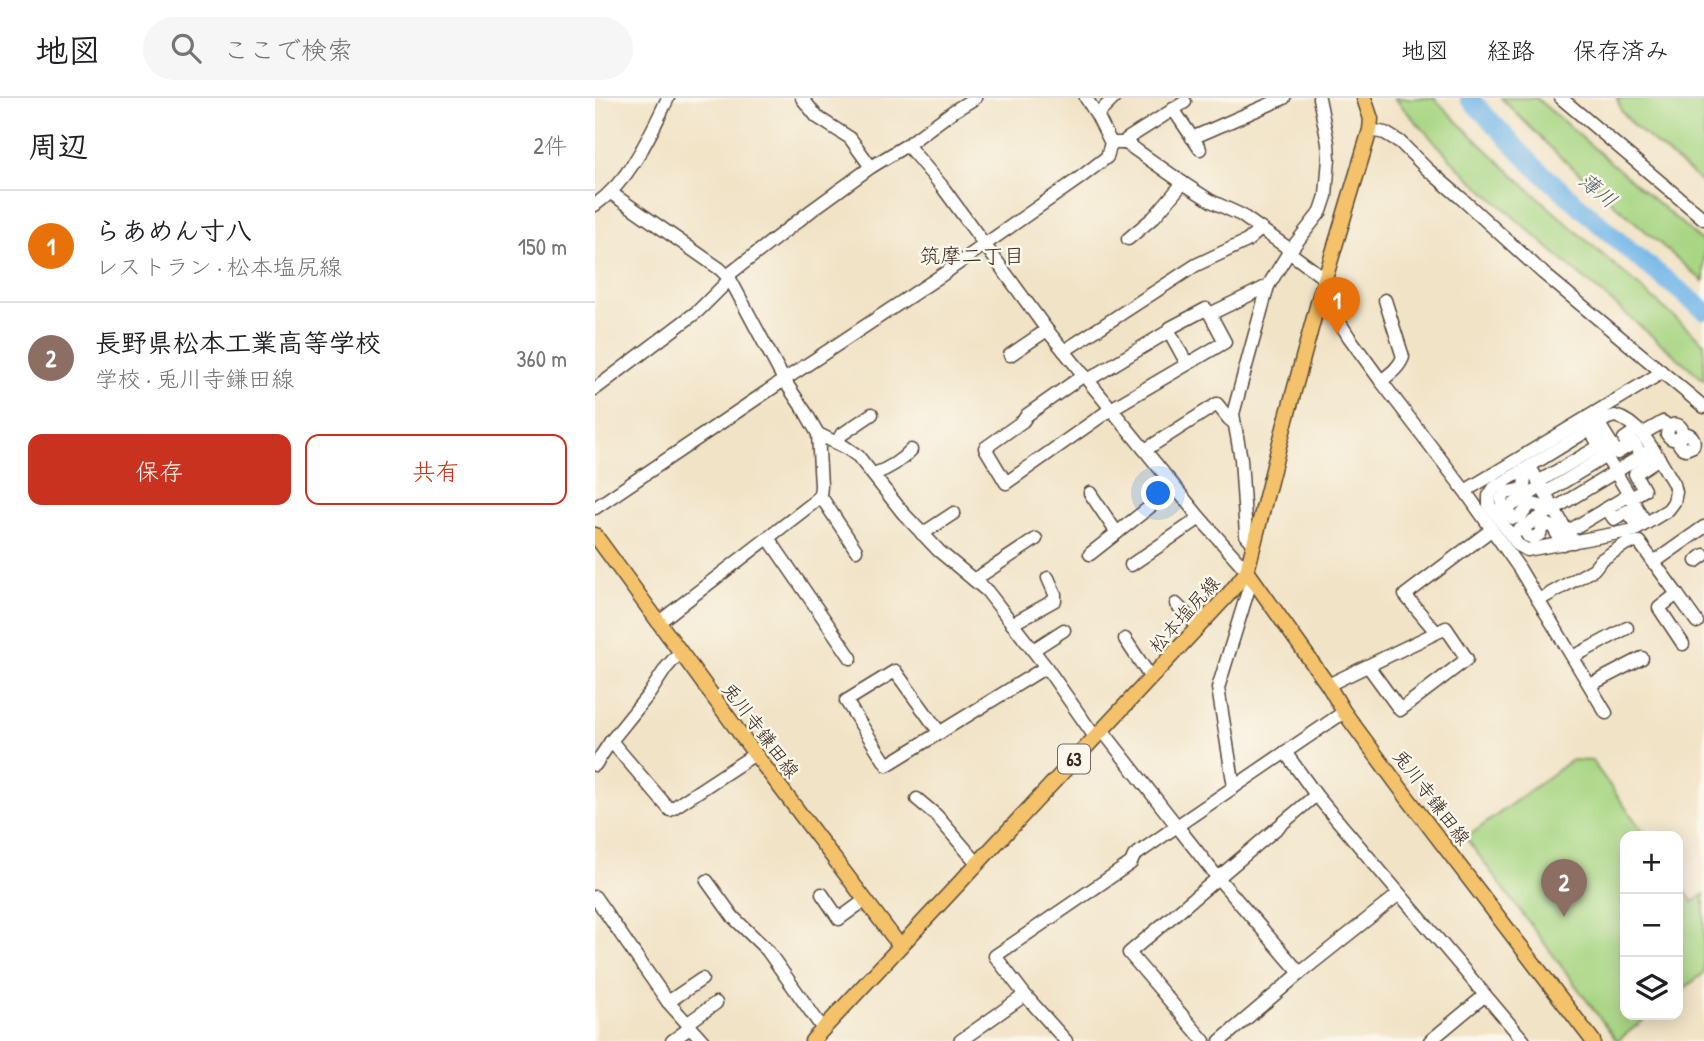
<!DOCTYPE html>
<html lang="ja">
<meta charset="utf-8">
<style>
:root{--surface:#fff;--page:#f6f6f6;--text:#202124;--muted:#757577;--line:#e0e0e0;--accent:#c8321e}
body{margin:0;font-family:"Patrick Hand","Klee One",sans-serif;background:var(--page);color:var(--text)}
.controls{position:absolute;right:21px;bottom:21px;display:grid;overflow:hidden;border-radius:14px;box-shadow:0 4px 18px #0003}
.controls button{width:63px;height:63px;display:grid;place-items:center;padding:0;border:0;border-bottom:2px solid var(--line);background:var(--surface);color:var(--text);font:35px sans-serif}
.you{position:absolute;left:564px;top:396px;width:24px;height:24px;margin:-18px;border:5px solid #fff;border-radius:50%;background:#1a73e8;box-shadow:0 0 0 10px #1a73e833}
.badge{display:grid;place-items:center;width:46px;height:46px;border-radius:50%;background:var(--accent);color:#fff;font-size:23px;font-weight:700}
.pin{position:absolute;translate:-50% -58px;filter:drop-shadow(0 2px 4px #0008)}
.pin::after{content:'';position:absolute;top:37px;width:24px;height:21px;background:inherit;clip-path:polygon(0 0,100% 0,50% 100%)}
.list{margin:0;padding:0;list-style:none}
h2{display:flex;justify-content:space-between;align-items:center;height:91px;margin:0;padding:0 28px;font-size:30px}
h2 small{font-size:23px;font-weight:400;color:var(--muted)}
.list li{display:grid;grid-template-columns:46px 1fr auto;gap:21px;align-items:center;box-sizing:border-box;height:112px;padding:0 28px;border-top:2px solid var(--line)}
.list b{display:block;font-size:26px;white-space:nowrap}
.list p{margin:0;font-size:23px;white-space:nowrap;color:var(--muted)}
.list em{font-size:23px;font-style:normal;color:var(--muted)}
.actions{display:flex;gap:14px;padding:21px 28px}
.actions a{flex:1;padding:16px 0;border:2px solid var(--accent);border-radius:14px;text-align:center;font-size:24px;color:var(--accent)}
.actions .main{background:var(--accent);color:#fff}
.icon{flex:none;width:38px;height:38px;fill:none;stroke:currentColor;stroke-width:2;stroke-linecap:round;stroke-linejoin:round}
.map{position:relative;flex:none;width:1109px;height:943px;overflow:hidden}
header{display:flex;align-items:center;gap:42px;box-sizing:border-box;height:98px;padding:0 35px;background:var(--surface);border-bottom:2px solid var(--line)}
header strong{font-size:33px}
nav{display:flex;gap:38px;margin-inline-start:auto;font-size:24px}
.search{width:490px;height:63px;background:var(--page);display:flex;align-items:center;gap:18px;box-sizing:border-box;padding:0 24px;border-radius:38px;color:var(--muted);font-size:26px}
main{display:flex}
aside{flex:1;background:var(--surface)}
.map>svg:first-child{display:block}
.green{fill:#a8d683;stroke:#728050;stroke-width:2}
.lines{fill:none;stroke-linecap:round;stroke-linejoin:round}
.river{stroke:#72b6e8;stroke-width:19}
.minor-casing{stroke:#564637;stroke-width:15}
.major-casing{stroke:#564637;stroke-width:17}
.minor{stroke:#fff;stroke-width:12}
.major{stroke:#f3c26a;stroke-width:14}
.labels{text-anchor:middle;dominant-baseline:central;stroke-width:5;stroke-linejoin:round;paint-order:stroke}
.shield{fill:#fbf7ec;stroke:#75685c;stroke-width:2}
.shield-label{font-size:18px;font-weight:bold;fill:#3b2a1e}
.street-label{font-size:19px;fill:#3b2a1e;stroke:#fbf7ec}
.water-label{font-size:21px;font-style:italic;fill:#4e5b65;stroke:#fbf7ec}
.neighbourhood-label{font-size:21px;fill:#3b2a1e;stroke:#fbf7ec}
</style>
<header>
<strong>地図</strong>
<div class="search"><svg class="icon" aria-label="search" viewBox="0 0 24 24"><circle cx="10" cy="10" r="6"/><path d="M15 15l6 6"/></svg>ここで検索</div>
<nav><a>地図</a><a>経路</a><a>保存済み</a></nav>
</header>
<main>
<aside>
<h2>周辺<small>2件</small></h2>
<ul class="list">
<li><span class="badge" style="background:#e8710a">1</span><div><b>らあめん寸八</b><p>レストラン · 松本塩尻線</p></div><em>150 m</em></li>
<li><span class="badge" style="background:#8d6e63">2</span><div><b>長野県松本工業高等学校</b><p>学校 · 兎川寺鎌田線</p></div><em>360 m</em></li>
</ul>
<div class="actions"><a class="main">保存</a><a>共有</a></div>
</aside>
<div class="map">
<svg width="1109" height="943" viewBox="0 0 1109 943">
<rect width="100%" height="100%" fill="#fbf7ec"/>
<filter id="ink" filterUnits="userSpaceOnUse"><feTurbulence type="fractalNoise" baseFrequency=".0143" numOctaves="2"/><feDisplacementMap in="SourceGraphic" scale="14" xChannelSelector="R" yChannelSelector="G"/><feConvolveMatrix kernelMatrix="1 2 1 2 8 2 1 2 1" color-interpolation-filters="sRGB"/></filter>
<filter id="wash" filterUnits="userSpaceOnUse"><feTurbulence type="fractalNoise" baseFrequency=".00686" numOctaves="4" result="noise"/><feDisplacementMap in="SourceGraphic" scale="28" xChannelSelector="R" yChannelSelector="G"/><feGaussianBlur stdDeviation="1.57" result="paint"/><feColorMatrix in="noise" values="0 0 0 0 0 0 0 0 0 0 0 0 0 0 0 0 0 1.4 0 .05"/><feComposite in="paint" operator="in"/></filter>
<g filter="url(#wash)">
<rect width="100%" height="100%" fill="#f1e3c6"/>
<g class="green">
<path d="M799,0H839C924,87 1018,165 1109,245V282L966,161L866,72Z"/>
<polygon points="906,0 941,0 1109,145 1109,184 961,55"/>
<polygon points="1022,0 1109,0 1109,86 1038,27 1026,12"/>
<polygon points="976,662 997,663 1051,738 1030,738 1030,917 1055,917 1022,943 871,740"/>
<polygon points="1083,783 1098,804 1109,796 1109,875 1083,895"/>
</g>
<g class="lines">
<polyline class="river" points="874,0 939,68 1036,154 1109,212"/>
</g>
</g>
<g filter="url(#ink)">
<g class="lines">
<defs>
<g id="minor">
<polyline points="207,0 222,19 255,40 276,69"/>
<polyline points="966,0 1109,121"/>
<polyline points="578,11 605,51"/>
<polyline points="502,17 519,0"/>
<polyline points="775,32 790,35 805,44 832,71 866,100 948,175 1109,309"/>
<polyline points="597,40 689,0"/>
<polyline points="516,45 531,45 588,85 616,103 646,117 690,148 694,154 730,181"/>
<polyline points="529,45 532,41 590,4"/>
<polyline points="312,47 346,87 452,232 605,420 652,473"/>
<polyline points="16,95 125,171 135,181 189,282 211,315 223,336 226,388 225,397 218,405 64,524"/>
<path d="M0,107C36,81 54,39 73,0"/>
<polyline points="533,141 559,119 588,85"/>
<polyline points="132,178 217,112 276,69 312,47 357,14 380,0"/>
<polyline points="724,201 731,204 736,211 754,239 786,283 870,393 924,470 1011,615"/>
<polyline points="469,253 601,167 652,143 666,131"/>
<polyline points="415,257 452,232"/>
<polyline points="592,266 574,233 575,230 611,211 615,216"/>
<polyline points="489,277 432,317 428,323 390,350 411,385 516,311 630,244 615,216 673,188"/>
<polyline points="493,282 574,233"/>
<path d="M786,283C795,276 804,270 808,259L790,202"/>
<polyline points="0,291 103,213 135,181"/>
<path d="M1020,318C1048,325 1065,364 1079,386L1081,394L1079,404L1073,412L1040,432L932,452L923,447L894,407V398L899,390L1013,320Z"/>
<polyline points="1004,326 1022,355 1039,345 1047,358"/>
<polyline points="995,332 1051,425"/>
<polyline points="223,336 250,349 263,358 308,415 344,453 392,493 451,569 500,639"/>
<polyline points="1047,336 1068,324 1074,329"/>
<path d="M1084,340C1079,343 1075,341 1072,336L1074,329C1079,325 1084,326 1087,331V337"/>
<path d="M1084,340C1083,346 1085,350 1091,351L1098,348C1100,343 1098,338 1093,336L1087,337"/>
<polyline points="1029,341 1042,332"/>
<polyline points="242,345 246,337 277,316"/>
<polyline points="550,352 622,306 634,321 639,325"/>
<polyline points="935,369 978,444"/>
<polyline points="925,374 930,381 929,389 925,392 910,395 906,401 907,406 918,420 925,419 934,408 938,406 945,408 950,416"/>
<path d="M279,376C293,371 306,363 316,352"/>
<polyline points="943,384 1005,348"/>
<polyline points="870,393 1061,278 1066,273"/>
<polyline points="495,395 522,435"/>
<polyline points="950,395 1011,358"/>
<polyline points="225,397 261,452"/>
<polyline points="1036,400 1049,392 1040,376 1064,360"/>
<polyline points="0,410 189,282 350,175 389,147 486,79 512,59 516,45 502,17 491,0"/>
<polyline points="1012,411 1019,421 1032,413 1044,429"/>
<polyline points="905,415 946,389"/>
<polyline points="928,430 933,438 938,440 945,436 947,429 954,427 958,429 968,446"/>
<polyline points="972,434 1034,397"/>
<polyline points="327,436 359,415"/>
<polyline points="916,437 1058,351"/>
<polyline points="174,441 256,560"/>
<polyline points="659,446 651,437 646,361 638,316 673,188 694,154 726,113 731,98 734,60 733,45 724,0"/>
<polyline points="495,456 579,390"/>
<polyline points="1101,463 1109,457"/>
<polyline points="1058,465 1109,429"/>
<polyline points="536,467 605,420"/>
<polyline points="379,482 441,441"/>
<polyline points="944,502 999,471 1006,462 1032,445 1044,444 1082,496"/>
<polyline points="581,506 604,529"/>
<polyline points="417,526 460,502 460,496 453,480"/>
<polyline points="841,534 810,497 896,432"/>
<polyline points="530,541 556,580"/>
<polyline points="1088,546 1064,510 1082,496 1102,524"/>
<polyline points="438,552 469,532"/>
<polyline points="978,559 1032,530"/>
<polyline points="733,587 851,530 872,561 805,612 773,568"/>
<polyline points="995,587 1047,560"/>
<polyline points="345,635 300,573 251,603 292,667 451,569"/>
<polyline points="16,643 75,712 160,656"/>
<polyline points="690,654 721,697 929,943"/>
<polyline points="0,667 16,643 54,596 71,570 85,554"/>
<polyline points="639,689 623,590 657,480"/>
<polyline points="322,701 341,717 383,766"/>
<polyline points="112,783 138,819 172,852 228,931"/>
<polyline points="227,796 244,821 270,802"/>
<polyline points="0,799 73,904 108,943"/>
<polyline points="705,875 623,780 582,728 749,614"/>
<polyline points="73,904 107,881"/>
<polyline points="93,925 121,905"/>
<polyline points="77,943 96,929"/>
<polyline points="365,943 430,897"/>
<polyline points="471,943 430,897 400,858 536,765 539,758 582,728 507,632"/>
<polyline points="609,943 534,855 721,697"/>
<polyline points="625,943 705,875 804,796"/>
<polyline points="835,943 889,898"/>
</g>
<g id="major">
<polyline points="0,437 160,656 305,848"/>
<polyline points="652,473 733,587 749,614 811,698 998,943"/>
<polyline points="217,943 633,497 652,473 684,348 724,201 775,32 776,21 769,0"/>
</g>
</defs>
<use href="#minor" class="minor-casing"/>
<use href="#major" class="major-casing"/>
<use href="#minor" class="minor"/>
<use href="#major" class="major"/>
</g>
</g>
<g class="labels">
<rect class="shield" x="463" y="646.5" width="32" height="29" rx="5"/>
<g class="shield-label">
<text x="479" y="661">63</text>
</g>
<g class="street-label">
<text transform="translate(589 516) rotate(-48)">松本塩尻線</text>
<text transform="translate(166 632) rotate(53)">兎川寺鎌田線</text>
<text transform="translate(837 699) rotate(53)">兎川寺鎌田線</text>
</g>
<g class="water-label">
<text transform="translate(1003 92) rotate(40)">薄川</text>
</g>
<g class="neighbourhood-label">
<text x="377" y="157">筑摩二丁目</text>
</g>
</g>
</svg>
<div class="controls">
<button>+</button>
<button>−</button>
<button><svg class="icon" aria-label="layers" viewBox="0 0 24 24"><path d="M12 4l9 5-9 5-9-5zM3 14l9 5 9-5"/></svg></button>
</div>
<div class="you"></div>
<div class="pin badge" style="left:742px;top:237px;background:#e8710a">1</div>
<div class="pin badge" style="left:969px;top:819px;background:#8d6e63">2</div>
</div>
</main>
